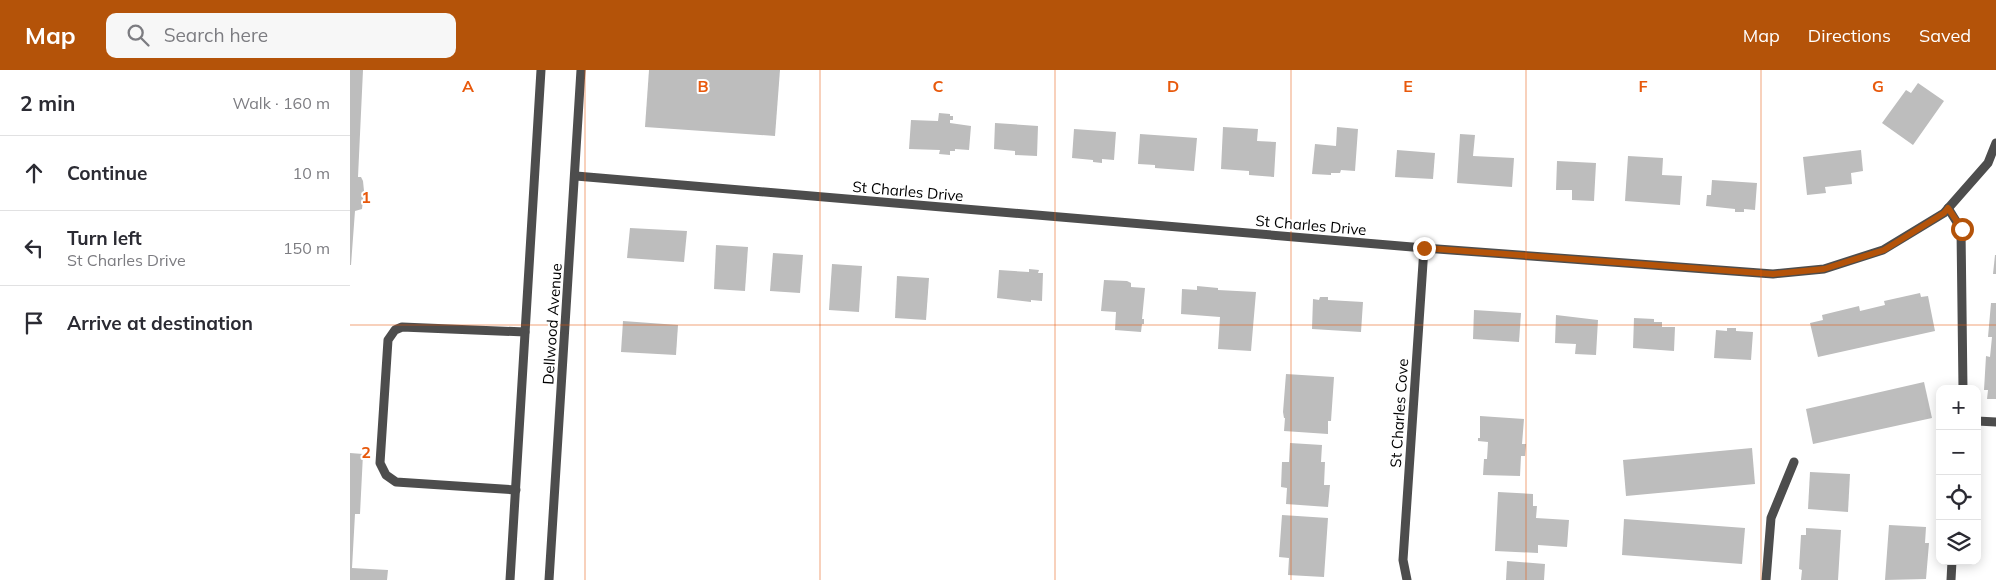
<!DOCTYPE html>
<meta charset="utf-8">
<style>
:root{--surface:#fff;--page:#f7f7f7;--text:#2b2b33;--muted:#7c7c81;--line:#e1e1e2;--accent:#b45309}
body{margin:0;font-family:Mulish,sans-serif;background:var(--page);color:var(--text)}
.controls{position:absolute;right:15px;bottom:15px;display:grid;overflow:hidden;border-radius:10px;box-shadow:0 2px 12px #0003}
.controls button{width:45px;height:45px;display:grid;place-items:center;padding:0;border:0;border-bottom:1px solid var(--line);background:var(--surface);color:var(--text);font:25px sans-serif}
.stop{position:absolute;width:15px;height:15px;margin:-11px;border:4px solid #b45309;border-radius:50%;background:#fff}
.stop.end{background:#b45309;border-color:#fff;box-shadow:0 1px 5px #0008}
.list{margin:0;padding:0;list-style:none}
h2{display:flex;justify-content:space-between;align-items:center;height:65px;margin:0;padding:0 20px;font-size:21px}
h2 small{font-size:16px;font-weight:400;color:var(--muted)}
.list li{display:grid;grid-template-columns:32px 1fr auto;gap:15px;align-items:center;box-sizing:border-box;height:75px;padding:0 20px;border-top:1px solid var(--line)}
.list b{display:block;font-size:19px;white-space:nowrap}
.list p{margin:0;font-size:16px;white-space:nowrap;color:var(--muted)}
.list em{font-size:16px;font-style:normal;color:var(--muted)}
.icon{flex:none;width:28px;height:28px;fill:none;stroke:currentColor;stroke-width:2;stroke-linecap:round;stroke-linejoin:round}
.map{position:relative;flex:none;width:1646px;height:510px;overflow:hidden}
header{display:flex;align-items:center;gap:30px;box-sizing:border-box;height:70px;padding:0 25px;background:var(--accent);color:#fff}
header strong{font-size:24px}
nav{display:flex;gap:28px;margin-inline-start:auto;font-size:18px}
.search{width:350px;height:45px;background:var(--page);display:flex;align-items:center;gap:12px;box-sizing:border-box;padding:0 18px;border-radius:10px;color:var(--muted);font-size:19px}
main{display:flex}
aside{flex:1;background:var(--surface)}
.map>svg:first-child{display:block}
.building{fill:#bdbdbd}
.lines{fill:none;stroke-linecap:round;stroke-linejoin:round}
.minor{stroke:#4d4d4d;stroke-width:9}
.route{stroke:#b45309;stroke-width:6}
.grid{fill:none;stroke:#e8590c;stroke-width:1;stroke-opacity:0.55}
.labels{text-anchor:middle;dominant-baseline:central;stroke-width:4;stroke-linejoin:round;paint-order:stroke}
.street-label{font-size:15px;fill:#000;stroke:#fff}
.grid-label{font-size:16px;text-anchor:middle;font-weight:bold;fill:#e8590c;stroke:#fff;stroke-width:4;stroke-linejoin:round;paint-order:stroke}
</style>
<header>
<strong>Map</strong>
<div class="search"><svg class="icon" aria-label="search" viewBox="0 0 24 24"><circle cx="10" cy="10" r="6"/><path d="M15 15l6 6"/></svg>Search here</div>
<nav><a>Map</a><a>Directions</a><a>Saved</a></nav>
</header>
<main>
<aside>
<h2>2 min<small>Walk · 160 m</small></h2>
<ul class="list">
<li><svg class="icon" aria-label="ahead" viewBox="0 0 24 24"><path d="M12 20V5M6 11l6-6 6 6"/></svg><div><b>Continue</b></div><em>10 m</em></li>
<li><svg class="icon" aria-label="left" viewBox="0 0 24 24"><path d="M17 20v-9H6M10 6l-5 5 5 5"/></svg><div><b>Turn left</b><p>St Charles Drive</p></div><em>150 m</em></li>
<li><svg class="icon" aria-label="arrive" viewBox="0 0 24 24"><path d="M6 21V4h12l-3 4 3 4H6"/></svg><div><b>Arrive at destination</b></div></li>
</ul>
</aside>
<div class="map">
<svg width="1646" height="510" viewBox="0 0 1646 510">
<rect width="100%" height="100%" fill="#fff"/>
<g class="building">
<polygon points="0,0 13,0 8,107 11,107 13,111 14,121 12,139 5,141 1,195 0,195"/>
<polygon points="299,0 430,0 425,66 295,57"/>
<polygon points="1568,13 1594,31 1563,75 1532,53 1556,20 1561,23"/>
<polygon points="589,43 600,44 600,46 603,46 603,50 600,50 600,53 621,56 619,80 605,79 605,81 600,81 600,85 589,84 590,80 559,79 561,50 588,51"/>
<polygon points="645,53 688,56 687,86 665,85 665,81 644,79"/>
<polygon points="873,57 908,59 907,71 926,72 924,107 899,105 899,101 871,99"/>
<polygon points="987,57 1008,59 1005,101 991,100 990,103 981,103 981,105 962,104 965,74 986,76"/>
<polygon points="724,59 766,62 764,90 752,89 752,93 743,92 743,90 722,88"/>
<polygon points="790,64 847,68 844,101 805,98 805,95 788,94"/>
<polygon points="1110,64 1125,65 1123,86 1164,88 1162,117 1107,113"/>
<polygon points="1047,80 1085,83 1083,109 1045,107"/>
<polygon points="1511,80 1513,101 1501,103 1502,114 1475,117 1476,123 1457,125 1453,87"/>
<polygon points="1278,86 1313,88 1312,105 1332,106 1330,135 1275,131"/>
<polygon points="1207,91 1246,93 1244,131 1222,130 1222,120 1206,120"/>
<polygon points="1362,110 1407,113 1405,140 1394,139 1394,142 1385,142 1385,139 1356,136 1357,125 1361,125"/>
<polygon points="280,158 337,161 334,192 277,188"/>
<polygon points="366,175 398,177 395,221 364,219"/>
<polygon points="423,183 453,185 450,223 420,221"/>
<polygon points="1645,185 1646,185 1646,204 1643,204"/>
<polygon points="482,194 512,196 509,242 479,240"/>
<polygon points="679,199 689,200 688,203 693,203 692,231 681,230 681,232 647,228 649,200 679,202"/>
<polygon points="547,206 579,208 576,250 545,248"/>
<polygon points="754,210 777,211 781,213 781,217 795,218 792,249 794,249 794,254 792,254 791,262 765,260 766,242 751,241"/>
<polygon points="847,216 868,218 868,220 906,222 901,281 868,279 870,247 831,244 832,219 847,220"/>
<polygon points="1570,223 1571,227 1578,226 1585,261 1468,287 1460,253 1473,250 1472,245 1509,236 1510,241 1535,235 1534,231"/>
<polygon points="970,227 978,227 978,230 1013,232 1011,262 962,259 963,229 969,230"/>
<polygon points="1641,233 1646,233 1646,329 1637,329 1638,320 1634,320 1636,286 1640,287 1642,267 1638,267"/>
<polygon points="1124,240 1171,243 1169,272 1123,269"/>
<polygon points="1206,245 1248,250 1246,285 1225,284 1226,274 1205,273"/>
<polygon points="1284,248 1304,249 1304,252 1312,252 1312,257 1325,257 1324,281 1283,278"/>
<polygon points="273,251 328,255 326,285 271,282"/>
<polygon points="1377,258 1386,258 1386,261 1403,262 1401,290 1364,288 1366,260 1377,261"/>
<polygon points="936,304 984,307 981,351 978,351 978,364 934,361 935,348 934,348 933,342"/>
<polygon points="1574,312 1582,348 1463,374 1456,339"/>
<polygon points="1130,346 1174,349 1172,374 1176,374 1175,386 1171,386 1170,406 1133,405 1134,389 1137,389 1138,372 1128,371 1128,368 1130,368"/>
<polygon points="940,373 972,375 971,392 975,392 974,415 980,415 978,437 936,434 937,418 931,417 932,392 939,392"/>
<polygon points="1402,378 1405,414 1276,426 1273,390"/>
<polygon points="0,383 13,384 10,444 5,444 2,498 38,500 37,510 0,510"/>
<polygon points="1460,402 1500,404 1498,442 1458,439"/>
<polygon points="1148,422 1183,424 1183,436 1187,436 1186,448 1219,450 1217,477 1188,475 1188,483 1145,481"/>
<polygon points="932,445 978,448 974,507 938,505 939,488 929,487"/>
<polygon points="1274,449 1395,458 1392,494 1272,485"/>
<polygon points="1539,455 1576,457 1575,473 1579,473 1576,509 1535,510"/>
<polygon points="1456,458 1491,460 1488,510 1451,510 1452,500 1449,499 1451,465 1456,465"/>
<polygon points="1157,491 1195,494 1194,510 1156,510"/>
</g>
<g class="lines">
<g class="minor">
<polyline points="226,106 1074,178 1423,204 1474,199 1533,180 1594,143 1638,93 1646,73"/>
<polyline points="1598,138 1611,159 1613,319"/>
<polyline points="1627,351 1646,352"/>
<polyline points="166,420 46,412 36,405 30,393 38,270 45,260 52,257 175,262"/>
<polyline points="160,510 191,0"/>
<polyline points="199,510 231,0"/>
<polyline points="1057,510 1053,490 1074,178"/>
<polyline points="1416,510 1421,448 1444,392"/>
<polyline points="1601,510 1602,491"/>
</g>
</g>
<g class="lines">
<polyline class="route" points="1074,178 1423,204 1474,199 1534,180 1594,143 1598,138 1612,159"/>
</g>
<path class="grid" d="M235,0V510M470,0V510M705,0V510M941,0V510M1176,0V510M1411,0V510M0,255H1646"/>
<g class="labels">
<g class="street-label">
<text transform="translate(558 121) rotate(5)">St Charles Drive</text>
<text transform="translate(961 155) rotate(5)">St Charles Drive</text>
<text transform="translate(202 254) rotate(-86)">Dellwood Avenue</text>
<text transform="translate(1049 343) rotate(-86)">St Charles Cove</text>
</g>
</g>
<g class="grid-label">
<text x="118" y="22">A</text>
<text x="353" y="22">B</text>
<text x="588" y="22">C</text>
<text x="823" y="22">D</text>
<text x="1058" y="22">E</text>
<text x="1293" y="22">F</text>
<text x="1528" y="22">G</text>
<text x="16" y="133">1</text>
<text x="16" y="388">2</text>
</g>
</svg>
<div class="controls">
<button>+</button>
<button>−</button>
<button><svg class="icon" aria-label="locate" viewBox="0 0 24 24"><circle cx="12" cy="12" r="6"/><path d="M12 2v4M12 18v4M2 12h4M18 12h4"/></svg></button>
<button><svg class="icon" aria-label="layers" viewBox="0 0 24 24"><path d="M12 4l9 5-9 5-9-5zM3 14l9 5 9-5"/></svg></button>
</div>
<div class="stop" style="left:1612px;top:159px"></div>
<div class="stop end" style="left:1074px;top:178px"></div>
</div>
</main>
